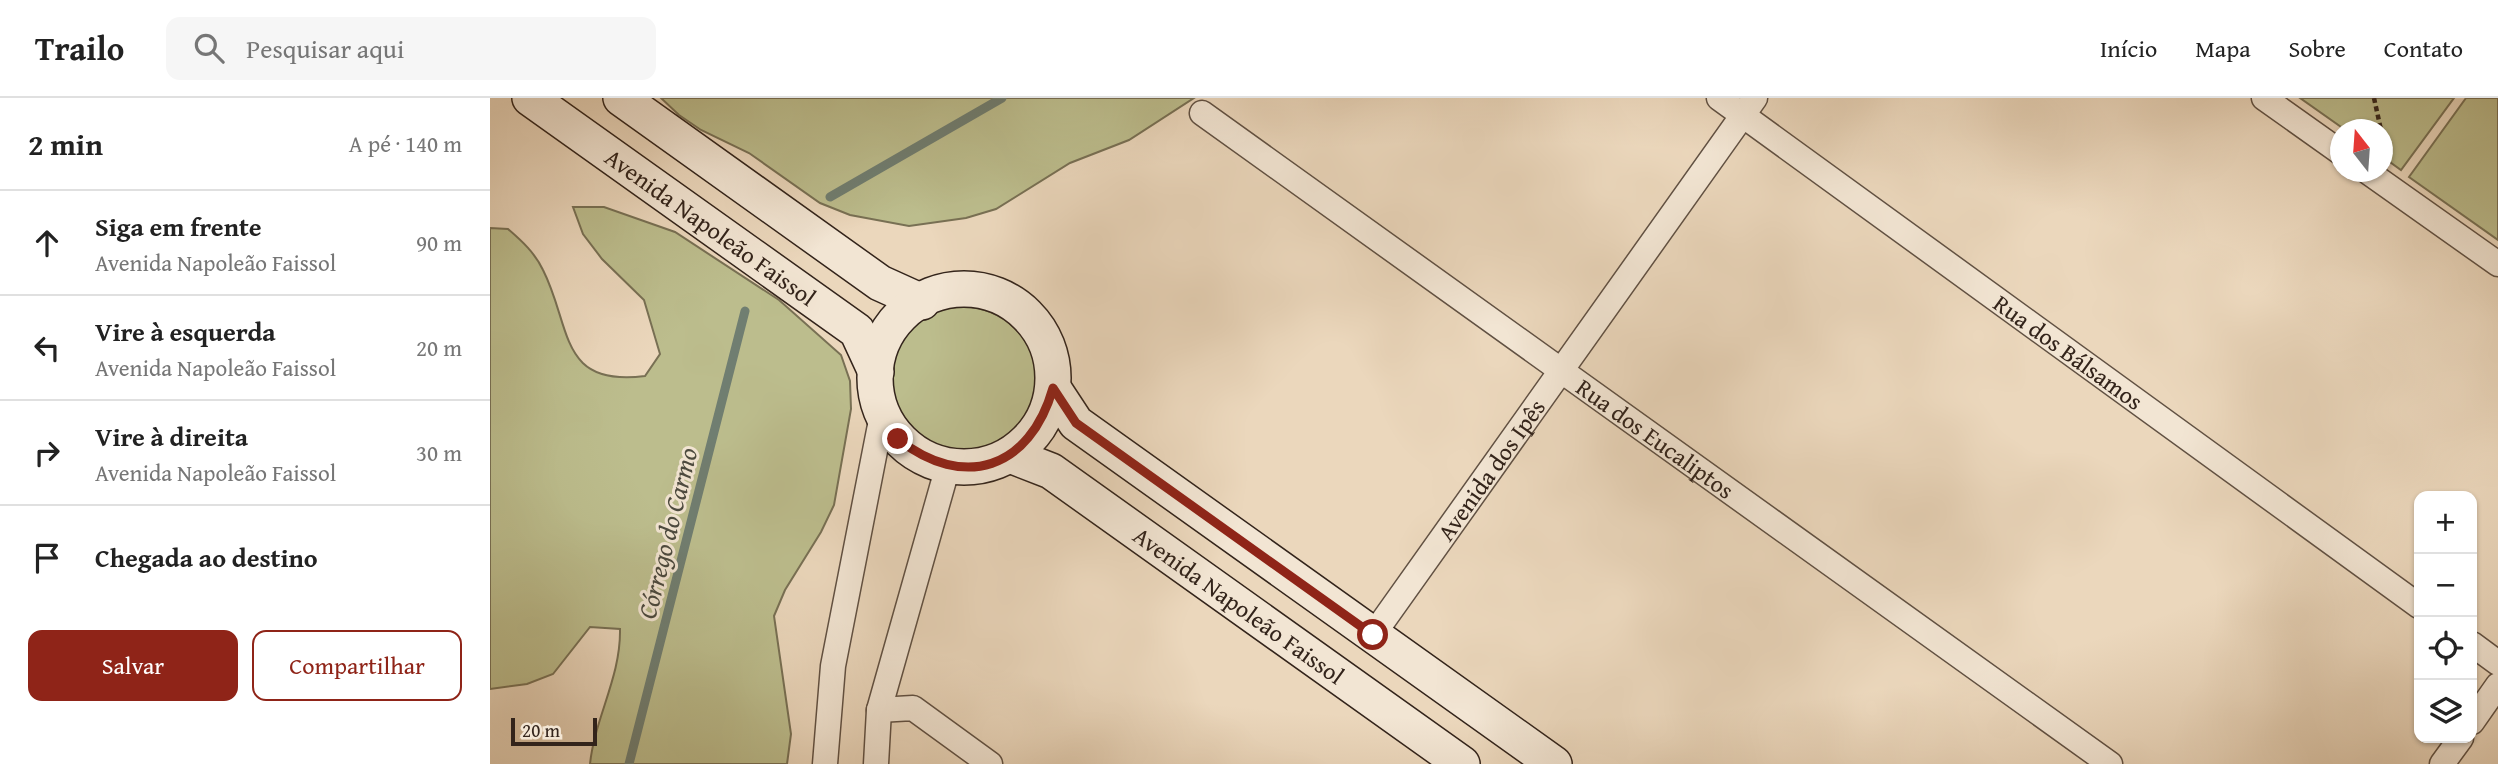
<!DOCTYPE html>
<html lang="pt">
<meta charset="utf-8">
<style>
:root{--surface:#fff;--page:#f6f6f6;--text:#222;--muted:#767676;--line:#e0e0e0;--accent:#8f2418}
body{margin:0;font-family:"Gentium Book Plus",serif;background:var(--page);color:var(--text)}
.controls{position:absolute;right:21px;bottom:21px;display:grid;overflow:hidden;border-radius:14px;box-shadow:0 2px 5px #0004}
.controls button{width:63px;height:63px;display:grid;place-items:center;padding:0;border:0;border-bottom:2px solid var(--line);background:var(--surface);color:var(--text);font:35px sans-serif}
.compass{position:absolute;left:1840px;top:21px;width:63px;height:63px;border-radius:50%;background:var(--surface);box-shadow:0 2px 5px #0004;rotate:343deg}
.scale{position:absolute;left:21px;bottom:18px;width:86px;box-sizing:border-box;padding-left:7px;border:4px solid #33241b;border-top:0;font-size:19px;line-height:24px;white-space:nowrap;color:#33241b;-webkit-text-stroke:5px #f2e5d3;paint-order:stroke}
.stop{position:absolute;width:21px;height:21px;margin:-16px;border:5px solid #8f2418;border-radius:50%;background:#fff}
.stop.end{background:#8f2418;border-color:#fff;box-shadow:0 2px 7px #0008}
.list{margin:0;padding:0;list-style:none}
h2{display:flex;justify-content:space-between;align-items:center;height:91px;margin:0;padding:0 28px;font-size:30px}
h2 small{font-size:23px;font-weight:400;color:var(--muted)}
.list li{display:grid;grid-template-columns:46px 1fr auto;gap:21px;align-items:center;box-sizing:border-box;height:105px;padding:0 28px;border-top:2px solid var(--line)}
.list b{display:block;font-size:26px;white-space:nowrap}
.list p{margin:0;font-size:23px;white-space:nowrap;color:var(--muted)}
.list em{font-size:23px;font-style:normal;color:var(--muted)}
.actions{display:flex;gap:14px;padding:21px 28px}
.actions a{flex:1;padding:16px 0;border:2px solid var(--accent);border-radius:14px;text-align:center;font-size:24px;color:var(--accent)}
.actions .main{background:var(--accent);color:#fff}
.icon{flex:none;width:38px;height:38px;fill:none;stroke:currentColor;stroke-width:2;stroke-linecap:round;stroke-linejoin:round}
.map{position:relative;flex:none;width:2008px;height:666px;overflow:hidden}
header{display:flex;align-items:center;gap:42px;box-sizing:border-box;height:98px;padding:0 35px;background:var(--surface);border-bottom:2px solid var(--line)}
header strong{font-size:33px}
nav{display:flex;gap:38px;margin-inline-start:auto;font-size:24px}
.search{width:490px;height:63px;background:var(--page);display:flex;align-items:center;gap:18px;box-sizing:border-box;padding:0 24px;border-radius:14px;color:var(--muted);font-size:26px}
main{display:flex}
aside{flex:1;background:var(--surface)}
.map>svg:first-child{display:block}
.green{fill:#bcbd8d;stroke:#787054;stroke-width:2}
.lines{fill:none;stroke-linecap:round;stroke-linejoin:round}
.stream{stroke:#707e71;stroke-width:9}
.street-casing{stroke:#615143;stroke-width:27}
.secondary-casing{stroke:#33241b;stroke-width:38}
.path{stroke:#33241b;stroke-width:4.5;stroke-dasharray:5 3.5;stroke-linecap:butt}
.street{stroke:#f2e5d3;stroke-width:24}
.secondary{stroke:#f2e5d3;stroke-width:35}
.route{stroke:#8f2418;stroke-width:9}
.labels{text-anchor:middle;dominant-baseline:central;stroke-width:6;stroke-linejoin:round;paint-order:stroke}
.street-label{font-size:24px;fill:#33241b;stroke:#f2e5d3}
.water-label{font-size:26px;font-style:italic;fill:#4c4a3f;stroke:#f2e5d3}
</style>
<header>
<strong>Trailo</strong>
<div class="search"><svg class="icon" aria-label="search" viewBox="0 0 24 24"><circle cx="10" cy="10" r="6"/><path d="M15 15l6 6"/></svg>Pesquisar aqui</div>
<nav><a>Início</a><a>Mapa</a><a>Sobre</a><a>Contato</a></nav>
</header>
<main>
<aside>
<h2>2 min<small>A pé · 140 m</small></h2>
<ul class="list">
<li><svg class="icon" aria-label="ahead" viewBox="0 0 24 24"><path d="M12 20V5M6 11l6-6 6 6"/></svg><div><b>Siga em frente</b><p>Avenida Napoleão Faissol</p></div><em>90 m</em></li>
<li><svg class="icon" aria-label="left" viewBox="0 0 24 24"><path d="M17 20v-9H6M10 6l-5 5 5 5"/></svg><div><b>Vire à esquerda</b><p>Avenida Napoleão Faissol</p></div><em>20 m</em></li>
<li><svg class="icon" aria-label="right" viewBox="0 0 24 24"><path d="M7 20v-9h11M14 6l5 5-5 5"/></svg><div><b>Vire à direita</b><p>Avenida Napoleão Faissol</p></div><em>30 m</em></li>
<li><svg class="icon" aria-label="arrive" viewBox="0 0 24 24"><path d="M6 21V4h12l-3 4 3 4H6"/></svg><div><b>Chegada ao destino</b></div></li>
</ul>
<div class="actions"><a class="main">Salvar</a><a>Compartilhar</a></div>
</aside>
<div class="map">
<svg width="2008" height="666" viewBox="0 0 2008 666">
<rect width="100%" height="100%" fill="#ebd7bc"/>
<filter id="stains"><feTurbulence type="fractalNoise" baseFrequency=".00286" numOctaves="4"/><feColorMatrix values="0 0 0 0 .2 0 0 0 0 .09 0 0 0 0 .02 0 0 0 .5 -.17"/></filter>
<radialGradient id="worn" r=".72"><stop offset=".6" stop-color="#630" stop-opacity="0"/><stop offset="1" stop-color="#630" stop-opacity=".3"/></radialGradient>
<g class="green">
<polygon points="171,0 704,0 639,42 580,65 506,111 476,120 419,128 360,117 330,105 259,55 211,32 189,17"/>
<polygon points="1810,0 1964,0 1911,72 1893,59 1892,32 1854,31"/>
<polygon points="1976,0 2008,0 2008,142 1919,79"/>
<path d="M83,109H114L185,134L289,202L351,257L360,283L361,311L344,407L331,434L295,492L284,518L301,636L297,666H100C105,619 131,579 130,531L100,529L63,576L37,586L0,591V130L18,131C32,143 45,155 53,172C82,229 68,289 155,278L170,256L154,202L112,161L93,136Z"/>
<circle cx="473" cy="283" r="74"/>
</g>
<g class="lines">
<g class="stream">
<polyline points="340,99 512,0"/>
<polyline points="139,666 255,213"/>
</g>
<defs>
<g id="street">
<path id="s1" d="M1229,0L1929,508"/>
<polyline points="1774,0 1850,54"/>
<path id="s2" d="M712,15L1620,666"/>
<polyline points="1878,74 2008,166"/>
<path id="s3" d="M883,537L1265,0"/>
<polyline points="1982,546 2008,565"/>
<polyline points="389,612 423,610 500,666"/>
<polyline points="1982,624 2008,587"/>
<polyline points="335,666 343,568 392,317"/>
<polyline points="386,666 389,612 458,368"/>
<polyline points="1952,666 1971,640"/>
</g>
<g id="secondary">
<path id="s4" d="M40,0L367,233L386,274"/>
<polyline points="131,0 390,185 432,204"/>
<circle cx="474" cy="280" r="89"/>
<polyline points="563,290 586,325 1064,666"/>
<path id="s5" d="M520,357L561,373L972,666"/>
</g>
</defs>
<use href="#street" class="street-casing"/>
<use href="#secondary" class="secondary-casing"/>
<g class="path">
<polyline points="1884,0 1891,32"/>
<polyline points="1892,40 1895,52"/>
</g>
<use href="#street" class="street"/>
<use href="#secondary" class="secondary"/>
</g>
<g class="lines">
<path class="route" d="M408,341C474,393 540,371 563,290L586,325L883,537"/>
</g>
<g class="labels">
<g class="street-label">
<text stroke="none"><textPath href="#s4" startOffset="222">Avenida Napoleão Faissol</textPath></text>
<text stroke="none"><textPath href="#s1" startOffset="432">Rua dos Bálsamos</textPath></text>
<text stroke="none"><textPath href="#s2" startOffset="558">Rua dos Eucaliptos</textPath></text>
<text stroke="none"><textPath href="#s3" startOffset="203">Avenida dos Ipês</textPath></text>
<text stroke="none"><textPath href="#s5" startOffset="275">Avenida Napoleão Faissol</textPath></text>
</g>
<g class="water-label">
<text transform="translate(177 435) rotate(-76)">Córrego do Carmo</text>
</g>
</g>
<rect width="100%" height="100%" filter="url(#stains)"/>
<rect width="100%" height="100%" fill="url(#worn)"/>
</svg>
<div class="controls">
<button>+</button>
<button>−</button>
<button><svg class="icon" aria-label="locate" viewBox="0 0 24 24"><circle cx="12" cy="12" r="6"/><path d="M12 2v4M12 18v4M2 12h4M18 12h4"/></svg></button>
<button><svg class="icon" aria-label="layers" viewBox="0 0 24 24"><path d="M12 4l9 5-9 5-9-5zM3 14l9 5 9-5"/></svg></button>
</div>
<svg class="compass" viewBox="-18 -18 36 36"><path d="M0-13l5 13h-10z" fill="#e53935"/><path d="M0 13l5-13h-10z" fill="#767676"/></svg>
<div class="scale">20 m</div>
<div class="stop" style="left:883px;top:537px"></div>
<div class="stop end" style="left:408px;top:341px"></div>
</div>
</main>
